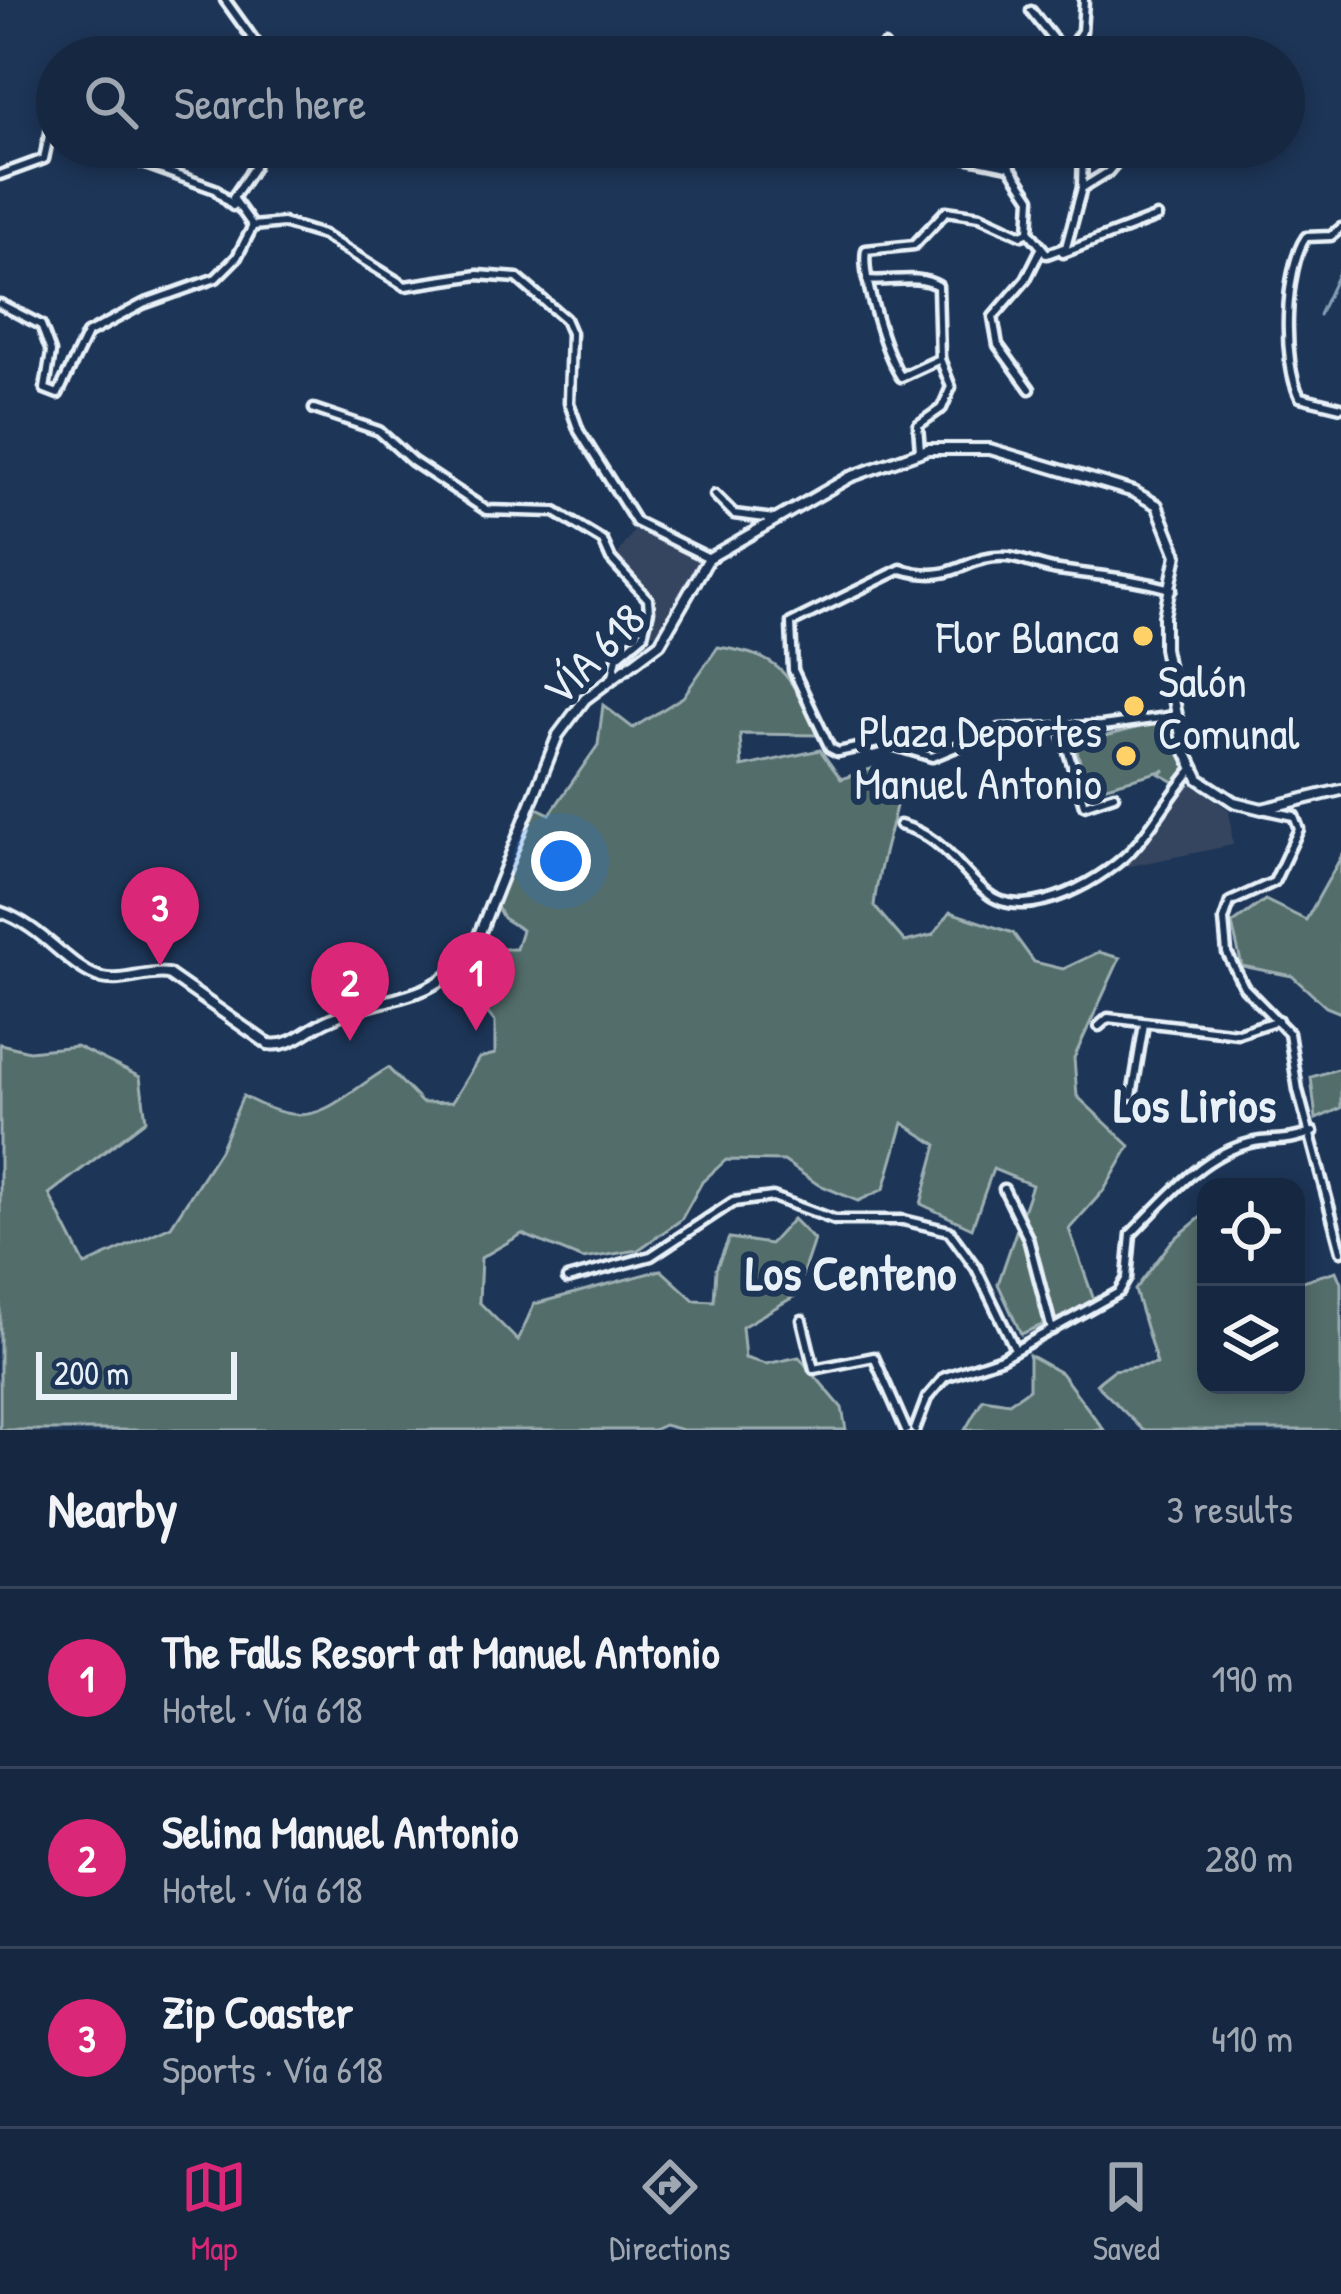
<!DOCTYPE html>
<meta charset="utf-8">
<style>
:root{--surface:#162841;--page:#23344c;--text:#f1f3f6;--muted:#9ea6b1;--line:#35445a;--accent:#db2777}
body{margin:0;font-family:"Patrick Hand",sans-serif;background:var(--page);color:var(--text)}
.controls{position:absolute;right:36px;bottom:36px;display:grid;overflow:hidden;border-radius:24px;box-shadow:0 6px 18px #0003}
.controls button{width:108px;height:108px;display:grid;place-items:center;padding:0;border:0;border-bottom:3px solid var(--line);background:var(--surface);color:var(--text);font:60px sans-serif}
.scale{position:absolute;left:36px;bottom:30px;width:201px;box-sizing:border-box;padding-left:12px;border:6px solid #e8f1f8;border-top:0;font-size:33px;line-height:42px;white-space:nowrap;color:#e8f1f8;-webkit-text-stroke:9px #1d3557;paint-order:stroke}
.you{position:absolute;left:561px;top:861px;width:42px;height:42px;margin:-30px;border:9px solid #fff;border-radius:50%;background:#1a73e8;box-shadow:0 0 0 18px #1a73e833}
.badge{display:grid;place-items:center;width:78px;height:78px;border-radius:50%;background:var(--accent);color:#fff;font-size:39px;font-weight:700}
.pin{position:absolute;translate:-50% -99px;filter:drop-shadow(0 3px 6px #0008)}
.pin::after{content:'';position:absolute;top:63px;width:42px;height:36px;background:inherit;clip-path:polygon(0 0,100% 0,50% 100%)}
.list{margin:0;padding:0;list-style:none}
h2{display:flex;justify-content:space-between;align-items:center;height:156px;margin:0;padding:0 48px;font-size:51px}
h2 small{font-size:39px;font-weight:400;color:var(--muted)}
.list li{display:grid;grid-template-columns:78px 1fr auto;gap:36px;align-items:center;box-sizing:border-box;height:180px;padding:0 48px;border-top:3px solid var(--line)}
.list b{display:block;font-size:45px;white-space:nowrap}
.list p{margin:0;font-size:39px;white-space:nowrap;color:var(--muted)}
.list em{font-size:39px;font-style:normal;color:var(--muted)}
.icon{flex:none;width:66px;height:66px;fill:none;stroke:currentColor;stroke-width:2;stroke-linecap:round;stroke-linejoin:round}
.map{position:relative;flex:none;width:1341px;height:1430px;overflow:hidden}
.search{position:absolute;background:var(--surface);box-shadow:0 6px 18px #0003;left:36px;right:36px;top:36px;height:132px;display:flex;align-items:center;gap:30px;box-sizing:border-box;padding:0 42px;border-radius:66px;color:var(--muted);font-size:45px}
.sheet{height:696px;background:var(--surface)}
nav{display:flex;justify-content:space-around;align-items:center;box-sizing:border-box;height:168px;border-top:3px solid var(--line);background:var(--surface);font-size:33px;color:var(--muted)}
nav a{display:grid;justify-items:center;gap:6px}
nav .on{color:var(--accent)}
.map>svg:first-child{display:block}
.built{fill:#34445f}
.green{fill:#526d6b;stroke:#9dafb2;stroke-width:3}
.lines{fill:none;stroke-linecap:round;stroke-linejoin:round}
.stream{stroke:#849fb6;stroke-width:3}
.street-casing{stroke:#e8f1f8;stroke-width:15}
.secondary-casing{stroke:#e8f1f8;stroke-width:16}
.street{stroke:#1d3557;stroke-width:6}
.secondary{stroke:#1d3557;stroke-width:8}
.poi-dot{fill:#ffd166;stroke:#1d3557;stroke-width:4.5}
.labels{text-anchor:middle;dominant-baseline:central;stroke-width:12;stroke-linejoin:round;paint-order:stroke}
.poi-label{font-size:45px;fill:#e8f1f8;stroke:#1d3557;text-anchor:end}
.street-label{font-size:45px;fill:#e8f1f8;stroke:#1d3557}
.neighbourhood-label{font-size:48px;font-weight:bold;fill:#e8f1f8;stroke:#1d3557}
</style>
<div class="map">
<svg width="1341" height="1430" viewBox="0 0 1341 1430">
<rect width="100%" height="100%" fill="#1d3557"/>
<filter id="ink" filterUnits="userSpaceOnUse"><feTurbulence type="fractalNoise" baseFrequency=".00833" numOctaves="2"/><feDisplacementMap in="SourceGraphic" scale="24" xChannelSelector="R" yChannelSelector="G"/><feConvolveMatrix kernelMatrix="1 2 1 2 8 2 1 2 1" color-interpolation-filters="sRGB"/></filter>
<g filter="url(#ink)">
<g class="built">
<polygon points="636,528 702,561 662,634 644,633 645,602 608,569"/>
<polygon points="1188,781 1229,810 1233,845 1116,869"/>
</g>
<g class="green">
<path d="M718,647C786,656 791,678 817,735L740,734L742,767L820,750L841,779L877,767L899,793C891,832 878,866 874,906L905,942L933,935L950,912L1013,933L1034,962L1063,969L1099,952L1120,958L1074,1058L1077,1096L1130,1146L1104,1190L1069,1229L1095,1303L1021,1334L998,1284L1032,1185L993,1169L972,1228L921,1204L937,1145L903,1123L884,1189L858,1201L817,1184L784,1161L726,1160L702,1182L681,1220L638,1250L583,1259L522,1234L481,1258L479,1302L518,1341L534,1304L661,1270L694,1300L714,1301L716,1269L729,1238L770,1244L793,1219L814,1240L795,1296L742,1327L745,1358L766,1364L799,1357L842,1408L846,1430H683L664,1425L653,1430H0V1044L29,1051L76,1046L140,1077L146,1120L49,1194L85,1265L171,1226L220,1150L243,1096C316,1136 327,1105 388,1068L422,1103L452,1102L479,1058L495,1054V1022L457,976L496,949H516L522,930L503,918L496,905L537,808L550,814L598,745L603,705L633,728L683,697Z"/>
<polygon points="1171,719 1189,770 1178,784 1160,774 1165,770 1088,791 1075,744"/>
<polygon points="1341,857 1341,1013 1326,1007 1292,976 1242,966 1232,924 1265,900 1306,920"/>
<polygon points="1341,1068 1341,1108 1316,1119 1311,1077"/>
<polygon points="1206,1213 1206,1385 1296,1385 1296,1283 1336,1271 1341,1283 1341,1430 1143,1430 1096,1384 1114,1370 1157,1364 1135,1290 1172,1241"/>
<polygon points="1029,1355 1061,1373 1104,1430 965,1430 983,1399 1009,1403 1029,1389"/>
</g>
<g class="lines">
<polyline class="stream" points="1319,315 1341,268"/>
<defs>
<g id="street">
<polyline points="225,0 266,57"/>
<polyline points="1031,11 1065,54"/>
<polyline points="1066,55 1082,31 1084,0"/>
<polyline points="877,57 884,46"/>
<polyline points="98,147 215,189 233,206"/>
<polyline points="256,147 254,167 233,198 253,226 283,223 323,235 405,286 478,275 517,278 565,319 571,333 569,403 579,431 636,522 709,558"/>
<polyline points="997,147 1031,198 1029,232"/>
<polyline points="924,149 1008,166"/>
<polyline points="0,175 44,159 52,122 57,119"/>
<polyline points="1082,188 1108,172 1129,147"/>
<path d="M1341,228L1331,236L1306,237C1284,268 1282,364 1300,397L1341,407"/>
<polyline points="1029,232 1047,254 1066,247 1082,188 1083,147"/>
<polyline points="1063,253 1157,217"/>
<path d="M867,280C891,283 917,273 938,286L940,359"/>
<polyline points="0,304 41,325 51,352 45,389 58,394 87,334 143,304 216,278 237,257 253,226"/>
<polyline points="1030,389 998,345 993,317 1026,279 1040,251"/>
<polyline points="314,409 379,431 412,461 486,510 555,512 603,541 611,559 648,599 649,611 643,635 617,657 613,676"/>
<path d="M920,451L918,425L942,408L951,387L940,359L901,377C886,354 861,277 866,250L914,245L946,211L980,216L1022,235L1029,232"/>
<polyline points="715,495 734,514 774,519"/>
<path d="M1172,589C1128,577 1096,576 1053,569C1038,566 1023,559 1008,557C965,553 958,586 901,569L791,623L793,670L830,748L838,752L883,742L932,757L1000,729L1102,726L1175,716"/>
<polyline points="1061,728 1084,805 1114,795"/>
<polyline points="1262,809 1294,816 1299,829 1274,882 1230,902 1224,920 1227,953 1244,987 1289,1033 1298,1090 1341,1251"/>
<path d="M900,825C943,836 956,867 987,893C1026,926 1110,877 1137,844C1157,820 1172,793 1193,769"/>
<polyline points="1099,1026 1108,1018 1238,1033 1278,1020"/>
<polyline points="1132,1096 1144,1024"/>
<polyline points="1004,1189 1028,1238 1052,1330"/>
<polyline points="567,1279 651,1256 733,1202 773,1197 835,1220 903,1220 949,1231 976,1268 1015,1349"/>
<polyline points="802,1320 814,1369 874,1357 906,1430"/>
<path d="M915,1430L927,1398L945,1377L1001,1358L1119,1292L1127,1278L1131,1234C1165,1200 1201,1155 1250,1143C1274,1137 1283,1144 1313,1132"/>
</g>
<path id="secondary" d="M0,912C43,926 69,969 102,978C123,983 146,971 168,974L268,1044C292,1048 307,1029 328,1020C384,994 424,1006 471,955L558,735L585,699L660,643L709,558L850,477L928,449H990L1134,492L1157,505L1177,555L1164,616V648L1183,746L1199,779L1234,802L1262,809L1341,790"/>
</defs>
<use href="#street" class="street-casing"/>
<use href="#secondary" class="secondary-casing"/>
<use href="#street" class="street"/>
<use href="#secondary" class="secondary"/>
</g>
</g>
<g class="poi-dot">
<circle cx="1143" cy="636" r="12"/>
<circle cx="1134" cy="706" r="12"/>
<circle cx="1126" cy="756" r="12"/>
</g>
<g class="labels">
<g class="poi-label">
<text x="1119" y="636">Flor Blanca</text>
<text x="1158" y="680" text-anchor="start">Salón<tspan x="1158" dy="52">Comunal</tspan></text>
<text x="1102" y="730">Plaza Deportes<tspan x="1102" dy="52">Manuel Antonio</tspan></text>
</g>
<g class="street-label">
<text transform="translate(593 654) rotate(-45)">VÍA 618</text>
</g>
<g class="neighbourhood-label">
<text x="1195" y="1104">Los Lirios</text>
<text x="851" y="1272">Los Centeno</text>
</g>
</g>
</svg>
<div class="controls">
<button><svg class="icon" aria-label="locate" viewBox="0 0 24 24"><circle cx="12" cy="12" r="6"/><path d="M12 2v4M12 18v4M2 12h4M18 12h4"/></svg></button>
<button><svg class="icon" aria-label="layers" viewBox="0 0 24 24"><path d="M12 4l9 5-9 5-9-5zM3 14l9 5 9-5"/></svg></button>
</div>
<div class="scale">200 m</div>
<div class="you"></div>
<div class="pin badge" style="left:476px;top:1031px">1</div>
<div class="pin badge" style="left:350px;top:1041px">2</div>
<div class="pin badge" style="left:160px;top:966px">3</div>
<div class="search"><svg class="icon" aria-label="search" viewBox="0 0 24 24"><circle cx="10" cy="10" r="6"/><path d="M15 15l6 6"/></svg>Search here</div>
</div>
<section class="sheet">
<h2>Nearby<small>3 results</small></h2>
<ul class="list">
<li><span class="badge">1</span><div><b>The Falls Resort at Manuel Antonio</b><p>Hotel · Vía 618</p></div><em>190 m</em></li>
<li><span class="badge">2</span><div><b>Selina Manuel Antonio</b><p>Hotel · Vía 618</p></div><em>280 m</em></li>
<li><span class="badge">3</span><div><b>Zip Coaster</b><p>Sports · Vía 618</p></div><em>410 m</em></li>
</ul>
</section>
<nav>
<a class="on"><svg class="icon" aria-label="map" viewBox="0 0 24 24"><path d="M3 6l6-2 6 2 6-2v14l-6 2-6-2-6 2zM9 4v14M15 6v14"/></svg>Map</a>
<a><svg class="icon" aria-label="directions" viewBox="0 0 24 24"><path d="M12 3l9 9-9 9-9-9zM9 14v-3h6M13 9l2 2-2 2"/></svg>Directions</a>
<a><svg class="icon" aria-label="saved" viewBox="0 0 24 24"><path d="M7 4h10v16l-5-4-5 4z"/></svg>Saved</a>
</nav>
